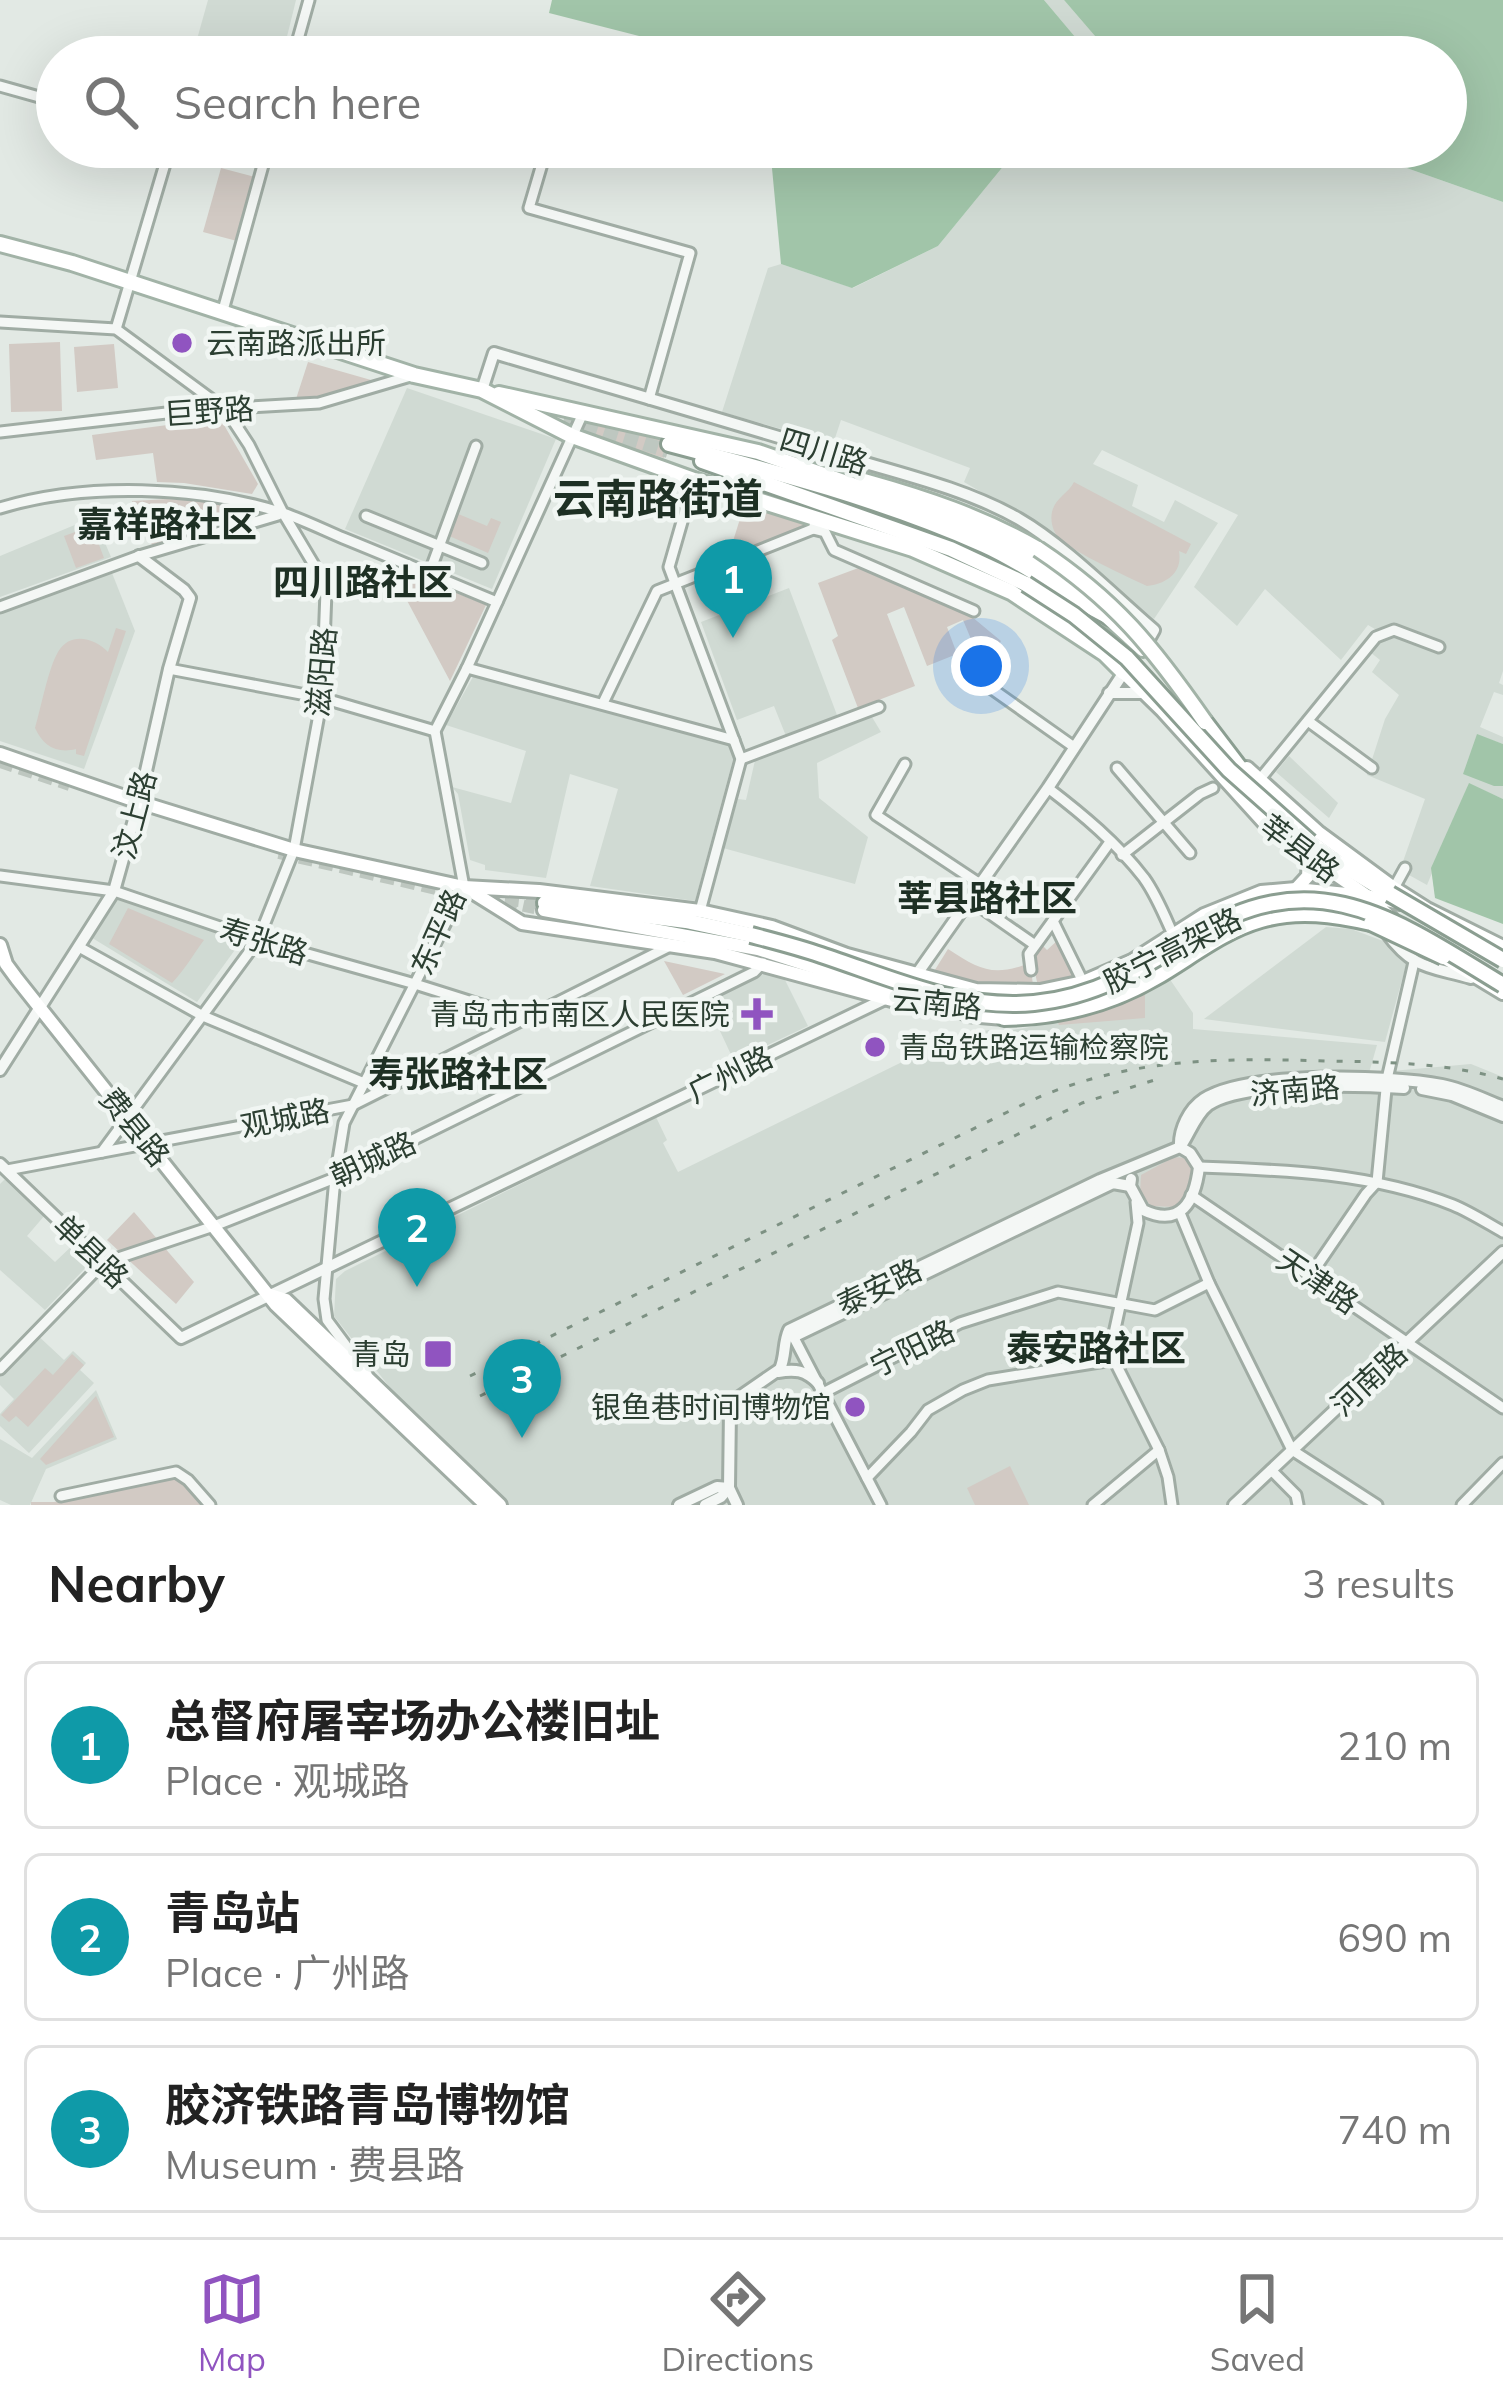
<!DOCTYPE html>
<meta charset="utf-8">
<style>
:root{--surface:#fff;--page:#f6f6f6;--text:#222;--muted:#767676;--line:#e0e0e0;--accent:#9054c0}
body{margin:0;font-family:Mulish,"Noto Sans SC",sans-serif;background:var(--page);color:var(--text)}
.you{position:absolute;left:981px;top:666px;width:42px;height:42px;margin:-30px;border:9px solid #fff;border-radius:50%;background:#1a73e8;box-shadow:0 0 0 18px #1a73e833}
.badge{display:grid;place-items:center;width:78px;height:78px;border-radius:50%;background:var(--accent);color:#fff;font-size:39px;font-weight:700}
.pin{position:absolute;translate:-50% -99px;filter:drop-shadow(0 3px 6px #0008)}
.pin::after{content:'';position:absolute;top:63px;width:42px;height:36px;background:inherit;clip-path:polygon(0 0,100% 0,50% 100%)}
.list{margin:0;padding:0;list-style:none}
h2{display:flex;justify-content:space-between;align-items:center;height:156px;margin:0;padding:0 48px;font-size:51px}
h2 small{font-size:39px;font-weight:400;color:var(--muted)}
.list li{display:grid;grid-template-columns:78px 1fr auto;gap:36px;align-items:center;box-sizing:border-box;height:168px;margin:0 24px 24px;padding:0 24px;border:3px solid var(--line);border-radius:18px}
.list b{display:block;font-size:45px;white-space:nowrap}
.list p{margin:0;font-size:39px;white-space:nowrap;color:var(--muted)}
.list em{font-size:39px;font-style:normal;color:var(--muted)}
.icon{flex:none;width:66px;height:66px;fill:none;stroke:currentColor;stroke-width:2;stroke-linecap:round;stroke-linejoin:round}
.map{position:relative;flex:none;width:1503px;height:1505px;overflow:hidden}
.search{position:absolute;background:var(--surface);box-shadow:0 12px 48px #0002;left:36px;right:36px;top:36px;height:132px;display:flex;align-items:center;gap:30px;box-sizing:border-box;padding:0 42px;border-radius:66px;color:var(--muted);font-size:45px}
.sheet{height:732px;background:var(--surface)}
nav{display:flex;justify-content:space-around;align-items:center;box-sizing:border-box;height:168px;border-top:3px solid var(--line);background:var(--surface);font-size:33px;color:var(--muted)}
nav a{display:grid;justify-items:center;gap:6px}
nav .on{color:var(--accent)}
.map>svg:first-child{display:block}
.built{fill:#d0dad3}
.green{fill:#d2cac4}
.water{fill:#a1c5a9}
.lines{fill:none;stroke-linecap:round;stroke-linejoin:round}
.secondary-tunnel{stroke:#bec7c0;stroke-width:12;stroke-dasharray:12 6;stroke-linecap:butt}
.trunk-tunnel{stroke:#bec7c0;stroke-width:14;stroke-dasharray:14 7;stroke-linecap:butt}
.minor-casing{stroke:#a0aca4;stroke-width:15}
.tertiary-casing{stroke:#a0aca4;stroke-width:16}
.secondary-casing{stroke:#a0aca4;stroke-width:18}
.primary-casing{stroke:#a2b3a7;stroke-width:20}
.trunk-casing{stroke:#8b9e91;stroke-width:20}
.minor{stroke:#f4f7f5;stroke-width:9}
.tertiary{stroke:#f4f7f5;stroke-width:10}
.secondary{stroke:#fff;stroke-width:12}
.primary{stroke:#fff;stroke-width:14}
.trunk{stroke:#fff;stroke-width:14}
.rail{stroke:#7d9183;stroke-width:3;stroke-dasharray:6 12;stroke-linecap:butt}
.primary-bridge-casing{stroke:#a2b3a7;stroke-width:20;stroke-linecap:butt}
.trunk-bridge-casing{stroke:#8b9e91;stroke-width:20;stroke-linecap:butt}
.primary-bridge{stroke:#fff;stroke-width:14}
.trunk-bridge{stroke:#fff;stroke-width:14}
.poi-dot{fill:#9054c0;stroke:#f1f6f3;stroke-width:4.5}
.labels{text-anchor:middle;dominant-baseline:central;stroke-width:9;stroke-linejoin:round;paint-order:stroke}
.poi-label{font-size:30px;fill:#2c3f32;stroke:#f1f6f3;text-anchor:end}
.street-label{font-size:30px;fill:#2c3f32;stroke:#f1f6f3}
.quarter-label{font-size:36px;font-weight:bold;fill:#1e3024;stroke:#f1f6f3}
.district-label{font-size:42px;font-weight:bold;fill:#1e3024;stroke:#f1f6f3}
</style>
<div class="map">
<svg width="1503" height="1505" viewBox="0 0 1503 1505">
<rect width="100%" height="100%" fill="#e2e9e4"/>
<g class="built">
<polygon points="208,0 296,0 282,57 192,57"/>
<polygon points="1044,0 1064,0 1101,43 1118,57 1092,57"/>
<polygon points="1019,147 1347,147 1503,202 1503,671 1499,683 1503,685 1503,695 1494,692 1480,727 1503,737 1503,744 1477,735 1499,784 1503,786 1503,799 1469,784 1427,885 1400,870 1425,799 1367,775 1385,719 1399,695 1372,672 1380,660 1370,652 1378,641 1393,636 1438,649 1440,643 1391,626 1380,632 1368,625 1341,660 1265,589 1237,626 1194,587 1238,515 1102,450 1093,464 1138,485 1132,506 1164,522 1175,500 1218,523 1154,619 1044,529 964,482 970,468 841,420 833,444 722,412 768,268 781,264 853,288 938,246"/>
<polygon points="407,388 556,439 492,589 345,529"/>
<polygon points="94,517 111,557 0,597 0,556"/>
<polygon points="110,568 135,631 84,769 0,741 0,609"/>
<polygon points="789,588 840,723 869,712 881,732 817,763 819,798 868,837 855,884 723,848 738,799 746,800 756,756 788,741 774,706 737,720 701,622"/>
<polygon points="474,675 727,741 734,756 695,901 590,886 618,789 570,774 546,878 485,870 485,865 470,860 458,794 452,787 511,803 526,751 446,725"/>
<polygon points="1289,756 1338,803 1329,818 1276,772"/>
<polygon points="117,889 245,936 197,1002 89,936"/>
<polygon points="1326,927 1351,929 1410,951 1385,1042 1204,1019"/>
<polygon points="766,973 784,978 808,1026 734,1061 706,1001"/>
<polygon points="1169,978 1193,1013 1193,1029 1377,1045 1369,1073 1471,1064 1503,1077 1503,1505 508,1505 391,1389 334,1316 336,1279 345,1271 656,1117 667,1140 663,1143 678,1172 951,1038 989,1030 991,1033 1025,1028 1084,1016 1115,1007"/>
<polygon points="6,1178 45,1215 27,1236 55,1262 74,1244 92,1261 45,1310 0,1270 0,1184"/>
<polygon points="34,1332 64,1360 73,1351 86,1363 80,1370 94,1383 29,1453 0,1426 0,1414 14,1399 0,1385 0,1369"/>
<polygon points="96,1390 117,1439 46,1469 30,1505 11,1505 0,1500 0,1439 32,1458"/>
</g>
<g class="green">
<polygon points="221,168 255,177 237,241 203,232"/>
<polygon points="60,342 62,411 11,412 9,344"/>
<polygon points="114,344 118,388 77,392 74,347"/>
<polygon points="308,362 378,382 318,399 296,399"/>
<polygon points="220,418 258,484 252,494 184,483 157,482 153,453 96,460 92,435"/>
<polygon points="593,422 669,438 664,458 590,435"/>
<path d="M1074,482L1191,544L1186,554L1179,551C1183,573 1166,584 1147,586C1126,576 1075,553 1060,539C1053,533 1050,521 1052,512C1055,498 1068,494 1074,482Z"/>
<polygon points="168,499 207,501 245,509 240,518 152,545 132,501"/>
<polygon points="745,503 805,522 803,528 728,557"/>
<polygon points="456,513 487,526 491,518 501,522 488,553 447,535"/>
<polygon points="92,526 104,558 76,568 64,536"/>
<polygon points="388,565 486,605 450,681"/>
<polygon points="861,567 971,616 1001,641 991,659 981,663 963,620 947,627 957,654 927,666 904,607 887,614 915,686 858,708 832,640 838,636 818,583"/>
<path d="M116,628L126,631L84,756L76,754V749C57,754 43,746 35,728C41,708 48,669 58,652C70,631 95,638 108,652Z"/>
<path d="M128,908L204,940C193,955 185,969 172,983L109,944Z"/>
<polygon points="1058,940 1076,976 1038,986 1031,956 1041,944 1047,950"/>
<path d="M948,949C980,970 993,977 1030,963L1033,985L975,986L933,973Z"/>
<polygon points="664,961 725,974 683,995"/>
<polygon points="1145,993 1145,1018 1059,1025 1057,1021 1115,1006"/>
<polygon points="1174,1157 1185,1158 1194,1168 1188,1193 1177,1207 1151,1206 1140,1192 1141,1175"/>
<polygon points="134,1212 194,1282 176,1304 107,1240"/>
<polygon points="72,1354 84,1365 28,1427 16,1416 9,1422 1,1415 45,1368 53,1375"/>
<polygon points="96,1396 114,1437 46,1465 40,1459"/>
<polygon points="1010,1466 1029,1505 975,1505 967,1488"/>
<polygon points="176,1477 202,1505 31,1505 31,1502 54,1502"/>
</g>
<g class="water">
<polygon points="552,0 1044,0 1092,57 689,57 690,49 549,13"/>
<polygon points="1064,0 1503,0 1503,202 1347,147 1446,147 1446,57 1118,57 1101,43"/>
<polygon points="770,147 1019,147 938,246 852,288 781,264"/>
<polygon points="1477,734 1503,744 1503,786 1494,786 1463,774"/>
<polygon points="1469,783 1503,799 1503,924 1435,898 1431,868"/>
</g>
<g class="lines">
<polyline class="secondary-tunnel" points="488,898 544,910"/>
<g class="trunk-tunnel">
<polyline points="524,406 668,451"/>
<polyline points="0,761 70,784"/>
<polyline points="279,852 463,894 545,903"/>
</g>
<defs>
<g id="minor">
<polyline points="293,57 309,0"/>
<polyline points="573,57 575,49"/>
<polyline points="0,86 57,102"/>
<polyline points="215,147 264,161"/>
<polyline points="547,147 529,208 690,253 649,399"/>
<polyline points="222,314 268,147"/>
<polyline points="0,322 116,329 226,410 249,445 283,513 323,580 326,591 322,698 294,850 258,940 102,1152"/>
<polyline points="116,329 170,147"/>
<polyline points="0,432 184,411 319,403 414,375"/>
<polyline points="694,480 669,567 741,759 700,911"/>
<path d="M0,508C85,482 199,486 283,513C304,520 324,530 343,538C395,559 446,581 497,602"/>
<polyline points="366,516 482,563"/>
<polyline points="813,529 825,532 834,550 974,611"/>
<polyline points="429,574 476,446"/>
<polyline points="0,607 139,556 278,515"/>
<polyline points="467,668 734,740"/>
<polyline points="169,669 322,698 435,731"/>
<polyline points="985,684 1074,747"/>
<polyline points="603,703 657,591 813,529 817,517"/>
<polyline points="1308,721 1372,768"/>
<polyline points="741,759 879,707"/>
<polyline points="905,764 876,815 980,884"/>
<polyline points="1117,768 1190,853"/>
<polyline points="1260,779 1376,637 1394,630 1439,647"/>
<path d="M1048,788C1082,814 1117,843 1144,878C1157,896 1165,917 1174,937"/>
<polyline points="1122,855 1200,794 1213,788"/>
<polyline points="0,876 114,891 258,940 415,984 526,1019"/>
<polyline points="1394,888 1405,868"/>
<polyline points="969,899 1035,945"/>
<polyline points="1053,921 1083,982"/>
<polyline points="79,947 203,1016 364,1083"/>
<polyline points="1031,970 1029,954 1110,842"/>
<path d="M1199,1167C1285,1170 1372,1173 1453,1205C1470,1212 1487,1223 1503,1232"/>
<polyline points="7,1170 353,1105 672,945"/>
<polyline points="1191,1195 1503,1408"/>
<polyline points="1136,1202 1138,1223 1110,1352 1159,1450 1168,1477 1172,1505"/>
<polyline points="1180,1213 1209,1283 1292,1450 1377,1505"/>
<polyline points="1310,1276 1366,1194 1377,1182 1387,1079 1414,962"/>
<polyline points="792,1334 881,1505"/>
<polyline points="0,1369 103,1263 214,1226 335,1178 754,972 763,963"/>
<polyline points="367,1374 327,1320 324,1299 335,1178 344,1123 464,887 435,731 467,668 584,411"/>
<polyline points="823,1393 960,1323 1058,1292 1155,1310 1209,1283"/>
<polyline points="1271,1470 1296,1495 1298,1505"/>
<polyline points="867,1478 911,1432 928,1410 963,1390 988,1380 1112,1360"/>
<polyline points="61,1496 176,1472 188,1480 210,1505"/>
<polyline points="1093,1505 1159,1450"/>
<polyline points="1462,1505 1503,1463"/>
</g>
<g id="tertiary">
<path d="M482,390L494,353C609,387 724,420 838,455C898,473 965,488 1019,519C1064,545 1114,596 1154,630L1145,646"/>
<polyline points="1109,693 1144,693"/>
<path d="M1386,932C1414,970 1429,966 1471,978"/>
<polyline points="910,978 919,971 1048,788 1126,669"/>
<polyline points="0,1070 114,891 139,802 169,669 190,598 184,590 139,556"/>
<polyline points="1422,1089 1452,1095 1503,1116"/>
<path d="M1182,1144C1190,1132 1196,1114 1208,1105C1242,1081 1361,1085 1404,1088"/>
<path d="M1180,1147C1179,1129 1189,1109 1204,1099C1247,1071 1391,1075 1442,1085C1463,1089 1483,1099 1503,1107"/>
<polyline points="0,1164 181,1338 887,998"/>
<path d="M1131,1179L1130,1186L1143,1210C1181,1228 1195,1201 1199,1167L1190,1153L1180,1147"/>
<polyline points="793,1337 1113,1183 1130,1186"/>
<path d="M778,1372C795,1369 805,1370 818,1383"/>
<polyline points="679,1505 717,1487 729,1488"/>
<polyline points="705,1505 721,1497 729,1488"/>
<path d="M737,1505L729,1488L730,1409L735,1400L780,1369C786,1356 783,1343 789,1330L1100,1180L1180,1147"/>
<polyline points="1234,1505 1503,1252"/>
</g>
<g id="secondary">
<polyline points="1123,672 1162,710 1270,829 1367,896 1392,919"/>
<polyline points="0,754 139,802 294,850 464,887 539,891 700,911 772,927 847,955 976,990 1040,991 1083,982 1132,961 1204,915 1261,892 1296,889 1367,896 1400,903"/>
<polyline points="1247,768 1318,832 1394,888 1427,909 1503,947"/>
<polyline points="466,888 522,923 715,952 914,1006 943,1001 953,1003"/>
<polyline points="1296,889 1308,876 1309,859"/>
<polyline points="544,910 758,949 894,993 943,1001 968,1015 1004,1018"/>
<polyline points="0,945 6,964 17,979 276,1305 486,1505"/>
<polyline points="1437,953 1503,993"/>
<polyline points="1092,996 1131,982 1217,931"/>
<polyline points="270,1295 286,1300 500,1505"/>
</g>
<g id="primary">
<polyline points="0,244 72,263 414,375 482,390 572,436 694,480 913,549 1011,592 1105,654 1123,672"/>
<polyline points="499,394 758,452 961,523 1028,554 1071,583 1143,649"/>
<path d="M864,481C925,498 982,517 1038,549"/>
</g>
<g id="trunk">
<path d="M669,444C776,472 883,500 984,545C1029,565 1067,597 1111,618"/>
<polyline points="702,461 951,549 1026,584"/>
<polyline points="1205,722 1256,789"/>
<polyline points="1301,835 1336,861 1390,894"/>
<polyline points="545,903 686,921 751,935"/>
<path d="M1004,1018C1057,1017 1109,1005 1155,978C1190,958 1222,931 1261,920C1298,909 1335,915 1371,923"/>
</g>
</defs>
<use href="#minor" class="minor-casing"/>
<use href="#tertiary" class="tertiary-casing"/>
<use href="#secondary" class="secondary-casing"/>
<use href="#primary" class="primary-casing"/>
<use href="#trunk" class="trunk-casing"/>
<use href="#minor" class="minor"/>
<use href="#tertiary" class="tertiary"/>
<use href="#secondary" class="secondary"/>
<use href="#primary" class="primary"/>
<use href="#trunk" class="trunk"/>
<g class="rail">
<path d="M470,1376L1030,1101C1129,1057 1222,1058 1329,1061C1388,1062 1446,1063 1503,1079"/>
<polyline points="480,1396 1082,1103 1164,1077"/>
</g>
<defs>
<path id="primary-bridge" d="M1038,549C1116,601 1152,646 1205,722"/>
<g id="trunk-bridge">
<polyline points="1026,584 1074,615 1127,658 1229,770 1310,842"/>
<polyline points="1390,894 1503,960"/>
<polyline points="1371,923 1443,957"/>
<path d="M751,935C774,941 798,947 821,955C891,978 958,1010 1034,1003C1095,997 1141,969 1192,937C1315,859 1396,920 1503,985"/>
</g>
</defs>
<use href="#primary-bridge" class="primary-bridge-casing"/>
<use href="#trunk-bridge" class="trunk-bridge-casing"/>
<use href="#primary-bridge" class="primary-bridge"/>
<use href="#trunk-bridge" class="trunk-bridge"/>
</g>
<g class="poi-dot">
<circle cx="182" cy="343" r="12"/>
<path d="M751 996h12v12h12v12h-12v12h-12v-12h-12v-12h12z"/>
<circle cx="875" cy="1047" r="12"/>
<rect x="423" y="1339" width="30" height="30" rx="6"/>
<circle cx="855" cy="1407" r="12"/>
</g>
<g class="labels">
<g class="poi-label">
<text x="206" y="343" text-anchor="start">云南路派出所</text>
<text x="730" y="1014">青岛市市南区人民医院</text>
<text x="899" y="1047" text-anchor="start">青岛铁路运输检察院</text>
<text x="411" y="1354">青岛</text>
<text x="831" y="1407">银鱼巷时间博物馆</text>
</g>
<g class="street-label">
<text transform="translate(209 411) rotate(-4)">巨野路</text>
<text transform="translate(824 451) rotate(17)">四川路</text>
<text transform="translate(321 672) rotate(-85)">滋阳路</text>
<text transform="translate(134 815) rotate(-75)">汶上路</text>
<text transform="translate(1300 848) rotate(37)">莘县路</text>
<text transform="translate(438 932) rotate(-66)">东平路</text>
<text transform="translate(264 941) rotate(17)">寿张路</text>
<text transform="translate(1172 950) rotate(-27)">胶宁高架路</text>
<text transform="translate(937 1003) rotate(6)">云南路</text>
<text transform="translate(730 1074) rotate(-26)">广州路</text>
<text transform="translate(1295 1090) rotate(-5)">济南路</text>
<text transform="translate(285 1118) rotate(-11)">观城路</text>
<text transform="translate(135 1127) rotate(51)">费县路</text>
<text transform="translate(373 1159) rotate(-25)">朝城路</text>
<text transform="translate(91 1251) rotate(44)">单县路</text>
<text transform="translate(1318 1281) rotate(34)">天津路</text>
<text transform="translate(879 1287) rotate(-26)">泰安路</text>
<text transform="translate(912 1348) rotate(-26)">宁阳路</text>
<text transform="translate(1369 1379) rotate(-43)">河南路</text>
</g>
<g class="quarter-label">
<text x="167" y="523">嘉祥路社区</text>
<text x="363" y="581">四川路社区</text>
<text x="987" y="897">莘县路社区</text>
<text x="458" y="1073">寿张路社区</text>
<text x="1096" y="1347">泰安路社区</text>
</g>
<g class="district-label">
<text x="658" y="498">云南路街道</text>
</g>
</g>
</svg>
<div class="you"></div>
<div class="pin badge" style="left:733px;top:638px;background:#0f9aa8">1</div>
<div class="pin badge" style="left:417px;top:1287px;background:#0f9aa8">2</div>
<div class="pin badge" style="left:522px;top:1438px;background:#0f9aa8">3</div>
<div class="search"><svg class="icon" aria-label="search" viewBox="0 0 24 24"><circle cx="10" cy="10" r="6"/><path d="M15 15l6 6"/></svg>Search here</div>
</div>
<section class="sheet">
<h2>Nearby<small>3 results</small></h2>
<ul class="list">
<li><span class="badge" style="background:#0f9aa8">1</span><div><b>总督府屠宰场办公楼旧址</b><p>Place · 观城路</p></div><em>210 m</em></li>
<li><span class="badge" style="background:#0f9aa8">2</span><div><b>青岛站</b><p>Place · 广州路</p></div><em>690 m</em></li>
<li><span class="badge" style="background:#0f9aa8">3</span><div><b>胶济铁路青岛博物馆</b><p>Museum · 费县路</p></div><em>740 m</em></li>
</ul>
</section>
<nav>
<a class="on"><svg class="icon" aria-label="map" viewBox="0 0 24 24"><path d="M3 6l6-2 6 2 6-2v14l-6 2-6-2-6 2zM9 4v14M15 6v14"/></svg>Map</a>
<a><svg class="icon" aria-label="directions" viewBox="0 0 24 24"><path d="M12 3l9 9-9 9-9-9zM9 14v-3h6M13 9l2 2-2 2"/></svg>Directions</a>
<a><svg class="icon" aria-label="saved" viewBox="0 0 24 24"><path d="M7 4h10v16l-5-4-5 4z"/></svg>Saved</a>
</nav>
